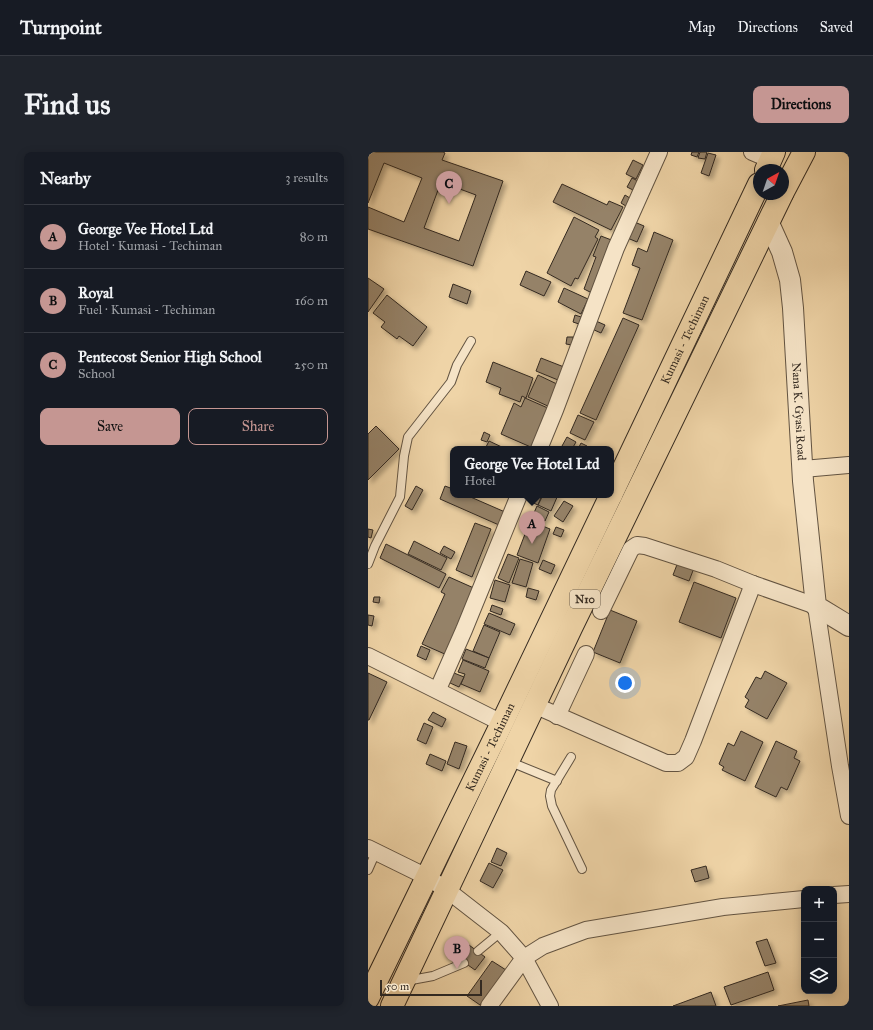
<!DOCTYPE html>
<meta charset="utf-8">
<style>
:root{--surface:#171b24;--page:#20242c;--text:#f1f3f6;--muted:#9ea1a6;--line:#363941;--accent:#c59692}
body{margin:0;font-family:"IM FELL Great Primer",serif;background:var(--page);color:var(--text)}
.controls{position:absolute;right:12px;bottom:12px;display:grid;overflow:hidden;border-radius:8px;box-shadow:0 2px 10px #0003}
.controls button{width:36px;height:36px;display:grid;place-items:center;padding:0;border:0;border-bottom:1px solid var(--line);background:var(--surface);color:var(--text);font:20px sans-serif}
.compass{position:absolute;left:385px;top:12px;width:36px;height:36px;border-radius:50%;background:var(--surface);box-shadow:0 2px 10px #0003;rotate:40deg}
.scale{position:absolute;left:12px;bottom:10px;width:102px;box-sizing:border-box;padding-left:4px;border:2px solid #342a21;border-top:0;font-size:11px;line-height:14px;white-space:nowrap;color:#342a21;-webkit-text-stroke:3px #f5e3c6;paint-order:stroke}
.you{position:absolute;left:257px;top:531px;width:14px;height:14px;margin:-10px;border:3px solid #fff;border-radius:50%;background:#1a73e8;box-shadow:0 0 0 6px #1a73e833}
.badge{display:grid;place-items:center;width:26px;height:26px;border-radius:50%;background:var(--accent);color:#111;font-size:13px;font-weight:700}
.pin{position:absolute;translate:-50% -33px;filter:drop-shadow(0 1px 2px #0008)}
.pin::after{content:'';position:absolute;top:21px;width:14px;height:12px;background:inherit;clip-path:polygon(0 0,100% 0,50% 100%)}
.popup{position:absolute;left:82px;top:294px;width:164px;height:52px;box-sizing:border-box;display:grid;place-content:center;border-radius:8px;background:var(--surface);filter:drop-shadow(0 1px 3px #0005);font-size:13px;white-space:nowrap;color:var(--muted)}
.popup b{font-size:15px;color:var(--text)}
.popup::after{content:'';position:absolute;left:50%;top:100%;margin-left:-8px;border:8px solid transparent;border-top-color:var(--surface)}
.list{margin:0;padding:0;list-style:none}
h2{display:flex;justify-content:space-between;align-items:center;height:52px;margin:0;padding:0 16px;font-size:17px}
h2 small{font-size:13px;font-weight:400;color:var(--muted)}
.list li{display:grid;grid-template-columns:26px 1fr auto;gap:12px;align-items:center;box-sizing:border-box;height:64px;padding:0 16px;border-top:1px solid var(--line)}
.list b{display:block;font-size:15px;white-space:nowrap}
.list p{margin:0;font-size:13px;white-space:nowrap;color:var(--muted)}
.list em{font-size:13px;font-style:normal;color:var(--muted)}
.actions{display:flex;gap:8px;padding:12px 16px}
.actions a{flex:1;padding:9px 0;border:1px solid var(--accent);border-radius:8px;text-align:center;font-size:14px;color:var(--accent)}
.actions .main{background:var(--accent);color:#111}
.icon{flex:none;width:22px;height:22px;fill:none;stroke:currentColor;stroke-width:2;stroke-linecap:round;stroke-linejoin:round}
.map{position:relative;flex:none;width:481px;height:854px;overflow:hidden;border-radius:8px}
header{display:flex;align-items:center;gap:24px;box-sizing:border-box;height:56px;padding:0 20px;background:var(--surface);border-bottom:1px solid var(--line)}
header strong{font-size:19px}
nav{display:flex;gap:22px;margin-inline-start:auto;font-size:14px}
.intro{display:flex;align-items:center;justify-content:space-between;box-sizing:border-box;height:96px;padding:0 24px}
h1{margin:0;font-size:28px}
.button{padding:10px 18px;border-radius:8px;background:var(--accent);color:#111;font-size:14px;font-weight:700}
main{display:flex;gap:24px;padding:0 24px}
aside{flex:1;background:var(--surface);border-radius:8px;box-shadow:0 2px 10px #0003}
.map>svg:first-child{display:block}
.building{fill:#958267;stroke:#342a21;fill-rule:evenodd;filter:url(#shadow)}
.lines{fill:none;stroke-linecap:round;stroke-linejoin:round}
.service-casing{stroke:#635442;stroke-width:10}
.minor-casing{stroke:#635442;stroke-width:18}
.tertiary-casing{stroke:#635442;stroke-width:22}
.trunk-casing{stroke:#342a21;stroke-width:24}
.service{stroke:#f5e3c6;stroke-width:8}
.minor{stroke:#f5e3c6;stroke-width:16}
.tertiary{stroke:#f5e3c6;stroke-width:20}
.trunk{stroke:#efd4a7;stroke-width:22}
.labels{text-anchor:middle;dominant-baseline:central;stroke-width:3;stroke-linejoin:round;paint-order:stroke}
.shield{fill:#f5e3c6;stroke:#6e6252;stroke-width:1}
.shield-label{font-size:11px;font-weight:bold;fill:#342a21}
.street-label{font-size:12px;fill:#342a21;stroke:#f5e3c6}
</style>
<header>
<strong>Turnpoint</strong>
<nav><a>Map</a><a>Directions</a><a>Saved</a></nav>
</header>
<div class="intro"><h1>Find us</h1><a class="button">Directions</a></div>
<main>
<aside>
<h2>Nearby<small>3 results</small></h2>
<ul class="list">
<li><span class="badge">A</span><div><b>George Vee Hotel Ltd</b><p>Hotel · Kumasi - Techiman</p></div><em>80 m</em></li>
<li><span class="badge">B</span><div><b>Royal</b><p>Fuel · Kumasi - Techiman</p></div><em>160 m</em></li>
<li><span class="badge">C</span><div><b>Pentecost Senior High School</b><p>School</p></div><em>250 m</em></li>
</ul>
<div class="actions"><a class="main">Save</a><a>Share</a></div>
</aside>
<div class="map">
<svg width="481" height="854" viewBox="0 0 481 854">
<defs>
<filter id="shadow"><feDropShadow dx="3.5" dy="3.5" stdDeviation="2" flood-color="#0004"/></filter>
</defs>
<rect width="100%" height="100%" fill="#efd4a7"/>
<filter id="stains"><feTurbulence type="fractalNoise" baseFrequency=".005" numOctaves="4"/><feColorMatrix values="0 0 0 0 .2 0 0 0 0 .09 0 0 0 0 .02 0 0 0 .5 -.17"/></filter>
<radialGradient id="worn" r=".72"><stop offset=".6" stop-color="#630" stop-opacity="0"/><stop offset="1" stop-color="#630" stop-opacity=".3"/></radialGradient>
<g class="building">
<path d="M0,0H75L77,1L74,8L135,29L105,114L0,77V55L36,70L54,26L16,11L0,51ZM73,30L108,43L91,89L56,76Z"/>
<polygon points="324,0 331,0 329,5 323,3"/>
<polygon points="332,0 339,0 337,7 330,6"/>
<polygon points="340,1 348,3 341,24 333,21"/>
<polygon points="265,8 275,13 268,27 258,22"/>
<polygon points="264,26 274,31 269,40 259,35"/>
<polygon points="194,32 239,53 241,49 255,55 243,78 185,50"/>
<polygon points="257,43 265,48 261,56 253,51"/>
<polygon points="206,65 231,78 227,85 230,87 210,127 207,126 203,134 179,121"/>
<polygon points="264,69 276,74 269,90 257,85"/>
<polygon points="286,80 305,88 274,168 255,161 272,116 264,113 270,96 279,100"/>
<polygon points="233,84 246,89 226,142 216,137 228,105 225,104"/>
<polygon points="158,119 183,130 176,144 152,133"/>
<polygon points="0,126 16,137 0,160"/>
<polygon points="85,132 103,139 99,152 81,145"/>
<polygon points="196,136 220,147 213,162 190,150"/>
<polygon points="19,143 59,175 45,194 31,184 29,187 13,175 17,170 5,161"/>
<polygon points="207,163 216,166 214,173 205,170"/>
<polygon points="255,166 271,173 228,268 212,261"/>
<polygon points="228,169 237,173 233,181 224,177"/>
<polygon points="199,185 205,185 204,193 198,192"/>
<polygon points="173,206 196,215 190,228 168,219"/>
<polygon points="125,210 165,226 158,246 154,244 152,250 131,242 133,236 118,230"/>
<polygon points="170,223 191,233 182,255 160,245"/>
<polygon points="157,246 182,257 165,296 133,282 146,251 153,255"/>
<polygon points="210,263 226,270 217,288 202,281"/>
<polygon points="8,274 31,297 0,328 0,282"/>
<polygon points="116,280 122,283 119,290 113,288"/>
<polygon points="199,285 208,290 204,297 199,297 194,294"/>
<polygon points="121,289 138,297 117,297"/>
<polygon points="213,291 219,294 218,297 210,297"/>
<polygon points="48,334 55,338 44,358 37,354"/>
<polygon points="77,334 85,337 85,343 98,343 137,360 131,373 72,347"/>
<polygon points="164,343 174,343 170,353 161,349"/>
<polygon points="175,343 190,343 183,359 170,353"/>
<polygon points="196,349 205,354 195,370 186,364"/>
<polygon points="169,354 181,360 177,369 165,363"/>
<polygon points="162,369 182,377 170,411 149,403"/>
<polygon points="107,371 123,377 104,425 88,418"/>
<polygon points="188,375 196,378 193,385 185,382"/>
<polygon points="0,377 5,378 3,386 0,385"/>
<polygon points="46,389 79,406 73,418 40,402"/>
<polygon points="18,392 78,422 71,436 12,406"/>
<polygon points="76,394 87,400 83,407 72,401"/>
<polygon points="140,402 151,406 141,431 130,426"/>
<polygon points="152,407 165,411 158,435 144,431"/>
<polygon points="175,408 187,413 183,422 171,417"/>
<polygon points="310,410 326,416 321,429 305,423"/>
<polygon points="81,425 108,437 79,503 54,492 77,442 73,440"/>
<polygon points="127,428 142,433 137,450 122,446"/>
<polygon points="326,430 368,446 353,486 311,470"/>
<polygon points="160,436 171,439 168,448 158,445"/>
<polygon points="6,445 12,445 11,451 5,450"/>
<polygon points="124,453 135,457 133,463 122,459"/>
<polygon points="242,458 269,469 252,511 225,500"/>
<polygon points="121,461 147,472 142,483 116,472"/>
<polygon points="0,463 6,464 4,474 0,473"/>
<polygon points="116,473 132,480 121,506 105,499"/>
<polygon points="53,494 62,498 58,508 49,504"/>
<polygon points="98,497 121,506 117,516 94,507"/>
<polygon points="95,508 121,519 112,540 93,532 97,522 90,520"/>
<polygon points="397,519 419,531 399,567 377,555 381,548 377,545 388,525 393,527"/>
<polygon points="0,521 19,530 1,568 0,568"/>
<polygon points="86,521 96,525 91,535 82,531"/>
<polygon points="65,560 78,567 74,575 60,568"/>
<polygon points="56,571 65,575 58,592 49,588"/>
<polygon points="373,579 395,590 377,629 354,618 356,615 351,612 360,591 366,594"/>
<polygon points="408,589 429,599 426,606 432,609 419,638 413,635 408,645 387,635"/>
<polygon points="87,590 99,594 91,617 79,612"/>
<polygon points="62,602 78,609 74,619 58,612"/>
<polygon points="129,696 139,701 133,714 123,710"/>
<polygon points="121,711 135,718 125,736 112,729"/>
<polygon points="338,714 341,726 327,730 323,718"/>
<polygon points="93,787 117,805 107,818 83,801"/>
<polygon points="399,787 408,811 397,814 388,790"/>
<polygon points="124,809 138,818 112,853 99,844"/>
<polygon points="400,820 406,838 363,853 356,835"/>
<polygon points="343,840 348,854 305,854"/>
<polygon points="440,848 441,854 410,854"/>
</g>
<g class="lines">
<defs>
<g id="service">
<polyline points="0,412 7,394 32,345 36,304 40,285 83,230 89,213 103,189"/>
<polyline points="203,605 183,638 182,644 184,654 214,717"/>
<polyline points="140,609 189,629"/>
<polyline points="0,718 8,700"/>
<polyline points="110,799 133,780"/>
<polyline points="38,829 65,824 96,811"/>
</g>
<g id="minor">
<polyline points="384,0 403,8"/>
<polyline points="171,297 187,258 248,96 291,0"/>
<polyline points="435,317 481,313"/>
<polyline points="233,459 263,397 269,393 277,394 348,417 385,432 448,454 472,614 481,664"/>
<polyline points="0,504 134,571"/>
<polyline points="70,537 96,478 151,343"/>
<polyline points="166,553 298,611 310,611 318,605 325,589 385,432"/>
<polyline points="189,564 218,502"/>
<polyline points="0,696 59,725 79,738 133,780 156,806 182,854"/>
<polyline points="466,743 481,742"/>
<polyline points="121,854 156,806 175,794 218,778 355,755 436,747"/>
</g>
<g id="tertiary">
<path id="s1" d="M400,69L414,100L422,128L425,156L435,329L448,454L481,474"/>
</g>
<g id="trunk">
<polyline points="398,18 406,0"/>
<polyline points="415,40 436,0"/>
<path id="s2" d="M243,343L391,32"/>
<path id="s3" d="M0,846L134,571L243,343"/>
<polyline points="24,854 203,476 414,42"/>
</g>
</defs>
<use href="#service" class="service-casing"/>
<use href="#minor" class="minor-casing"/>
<use href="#tertiary" class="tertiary-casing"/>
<use href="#trunk" class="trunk-casing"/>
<use href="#service" class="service"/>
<use href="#minor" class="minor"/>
<use href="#tertiary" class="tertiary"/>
<use href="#trunk" class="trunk"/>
</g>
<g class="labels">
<rect class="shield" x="202" y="438" width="30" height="18" rx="3"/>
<g class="shield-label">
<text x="217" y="447">N10</text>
</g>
<g class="street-label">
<text stroke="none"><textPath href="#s2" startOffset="172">Kumasi - Techiman</textPath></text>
<text stroke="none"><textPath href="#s1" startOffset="195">Nana K. Gyasi Road</textPath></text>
<text stroke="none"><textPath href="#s3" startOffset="279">Kumasi - Techiman</textPath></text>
</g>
</g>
<rect width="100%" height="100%" filter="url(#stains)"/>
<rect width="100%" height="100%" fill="url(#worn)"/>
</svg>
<div class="controls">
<button>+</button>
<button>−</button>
<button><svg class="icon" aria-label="layers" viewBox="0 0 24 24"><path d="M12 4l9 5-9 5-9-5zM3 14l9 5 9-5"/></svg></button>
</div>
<svg class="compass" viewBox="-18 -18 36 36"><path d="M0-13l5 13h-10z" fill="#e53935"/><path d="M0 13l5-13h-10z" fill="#9ea1a6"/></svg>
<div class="scale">50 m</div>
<div class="you"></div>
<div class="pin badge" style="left:164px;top:392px">A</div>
<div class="popup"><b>George Vee Hotel Ltd</b>Hotel</div>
<div class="pin badge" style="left:89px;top:817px">B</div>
<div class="pin badge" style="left:81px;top:52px">C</div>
</div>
</main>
